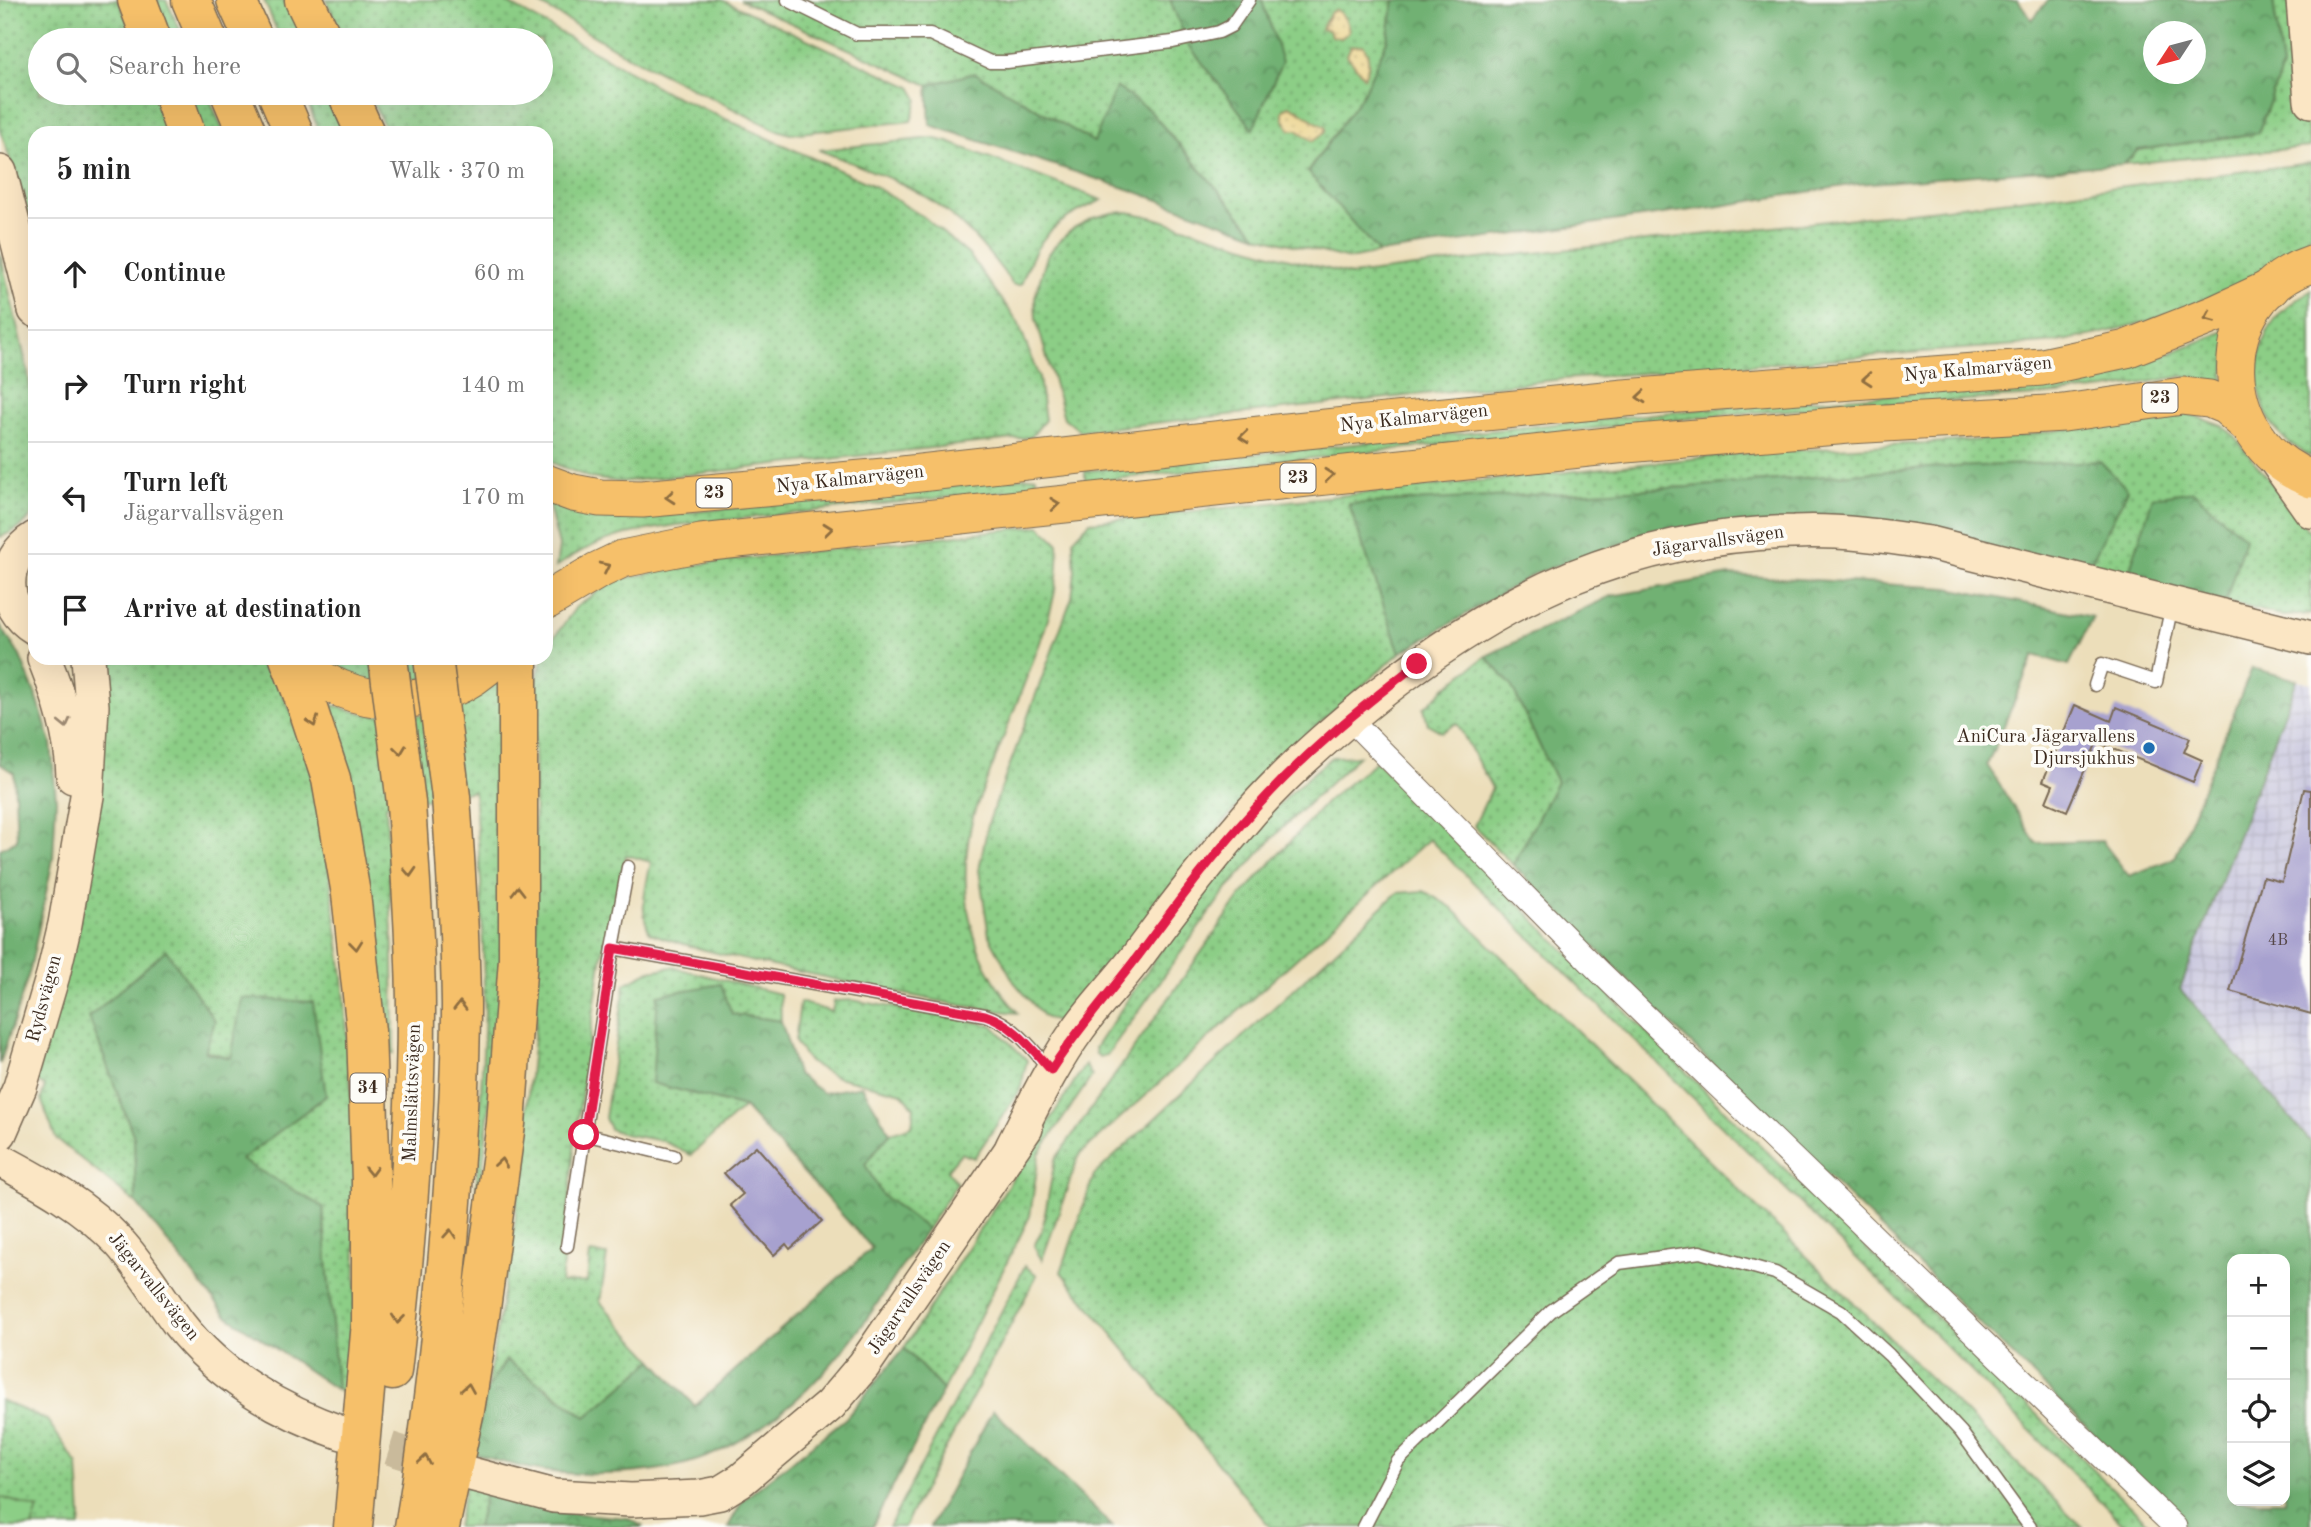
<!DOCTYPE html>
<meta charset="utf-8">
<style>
:root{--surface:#fff;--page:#f2f2f2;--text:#222;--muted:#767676;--line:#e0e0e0}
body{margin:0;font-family:"Old Standard TT",serif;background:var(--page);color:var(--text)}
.controls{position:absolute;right:21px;bottom:21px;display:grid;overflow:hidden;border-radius:14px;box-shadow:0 7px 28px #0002}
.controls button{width:63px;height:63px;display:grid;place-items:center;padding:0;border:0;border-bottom:2px solid var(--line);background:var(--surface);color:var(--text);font:35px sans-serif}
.compass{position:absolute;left:2143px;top:21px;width:63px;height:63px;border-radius:50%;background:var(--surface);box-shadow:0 7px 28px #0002;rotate:234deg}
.stop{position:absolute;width:21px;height:21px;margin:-16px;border:5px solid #e11d48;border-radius:50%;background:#fff}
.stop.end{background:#e11d48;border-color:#fff;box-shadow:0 2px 7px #0008}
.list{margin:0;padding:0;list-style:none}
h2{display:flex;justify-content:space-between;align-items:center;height:91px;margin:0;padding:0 28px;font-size:30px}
h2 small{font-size:23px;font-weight:400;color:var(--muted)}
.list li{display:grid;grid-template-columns:46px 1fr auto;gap:21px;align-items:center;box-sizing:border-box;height:112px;padding:0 28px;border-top:2px solid var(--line)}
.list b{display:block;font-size:26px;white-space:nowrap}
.list p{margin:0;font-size:23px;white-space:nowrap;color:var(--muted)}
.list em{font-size:23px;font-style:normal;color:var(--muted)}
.icon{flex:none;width:38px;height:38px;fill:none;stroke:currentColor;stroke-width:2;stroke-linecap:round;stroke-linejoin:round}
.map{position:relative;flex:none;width:2311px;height:1527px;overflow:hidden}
.search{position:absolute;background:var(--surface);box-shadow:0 7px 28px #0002;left:28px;top:28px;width:525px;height:77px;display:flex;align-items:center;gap:18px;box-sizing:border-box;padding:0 24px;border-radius:38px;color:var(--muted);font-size:26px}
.panel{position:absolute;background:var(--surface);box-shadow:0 7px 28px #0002;left:28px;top:126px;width:525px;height:539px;border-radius:21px}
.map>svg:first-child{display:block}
.industrial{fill:url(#industrial-grid)}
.grass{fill:url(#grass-dots);stroke:#647c52;stroke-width:2}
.forest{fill:url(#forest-crowns);stroke:#566e48;stroke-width:2;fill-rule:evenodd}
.sand{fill:url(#sand-dots);stroke:#94825e;stroke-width:2}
.pitch{fill:#8cce86;stroke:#647c52;stroke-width:2}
.building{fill:#a7a1cf}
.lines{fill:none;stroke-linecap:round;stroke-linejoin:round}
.secondary-tunnel{stroke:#c9ba9b;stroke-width:33;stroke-dasharray:33 17;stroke-linecap:butt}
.lane-casing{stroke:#796955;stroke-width:15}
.street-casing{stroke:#796955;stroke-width:25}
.secondary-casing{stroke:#796955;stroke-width:36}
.primary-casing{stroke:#796955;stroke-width:39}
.highway-casing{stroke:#796955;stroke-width:41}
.lane{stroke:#fff;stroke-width:12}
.street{stroke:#fff;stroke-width:23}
.secondary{stroke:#fbe6c4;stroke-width:33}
.primary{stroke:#f6c06b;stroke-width:37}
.highway{stroke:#f6c06b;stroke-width:38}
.highway-bridge-casing{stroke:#796955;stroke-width:41;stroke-linecap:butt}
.highway-bridge{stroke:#f6c06b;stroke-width:38}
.oneway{stroke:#8f6e41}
.oneway2{stroke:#9b8871}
.route{stroke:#e11d48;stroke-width:9}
.poi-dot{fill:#1f6fb2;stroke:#fdfcf7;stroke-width:2.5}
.labels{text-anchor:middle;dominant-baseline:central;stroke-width:7;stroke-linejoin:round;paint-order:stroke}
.number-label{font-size:16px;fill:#56484a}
.shield{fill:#fdfcf7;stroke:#75695f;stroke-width:2}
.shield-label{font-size:18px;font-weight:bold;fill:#3b2a1e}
.street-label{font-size:19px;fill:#3b2a1e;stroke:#fdfcf7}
.poi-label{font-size:19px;fill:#3b2a1e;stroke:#fdfcf7;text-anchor:end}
</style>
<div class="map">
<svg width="2311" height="1527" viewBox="0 0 2311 1527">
<defs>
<pattern id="industrial-grid" width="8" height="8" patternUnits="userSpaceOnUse" patternTransform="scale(1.75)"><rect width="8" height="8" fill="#c3c1db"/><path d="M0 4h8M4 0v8" fill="none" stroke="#a8a6bc"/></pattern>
<pattern id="grass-dots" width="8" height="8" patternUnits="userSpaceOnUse" patternTransform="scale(1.75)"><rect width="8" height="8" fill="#8cce86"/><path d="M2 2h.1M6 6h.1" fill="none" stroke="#74a76d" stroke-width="1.8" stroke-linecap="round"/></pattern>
<pattern id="forest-crowns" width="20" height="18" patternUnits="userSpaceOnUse" patternTransform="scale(1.75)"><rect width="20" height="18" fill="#71b173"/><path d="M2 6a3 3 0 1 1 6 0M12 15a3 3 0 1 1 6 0" fill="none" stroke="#5e905e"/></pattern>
<pattern id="sand-dots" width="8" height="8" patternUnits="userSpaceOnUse" patternTransform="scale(1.75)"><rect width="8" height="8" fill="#eeda9e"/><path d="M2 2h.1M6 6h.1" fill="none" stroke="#cdbb88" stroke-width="1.8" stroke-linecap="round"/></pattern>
</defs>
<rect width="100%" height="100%" fill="#fdfcf7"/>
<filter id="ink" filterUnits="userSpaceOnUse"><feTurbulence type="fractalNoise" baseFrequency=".0143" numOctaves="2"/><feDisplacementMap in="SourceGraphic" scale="14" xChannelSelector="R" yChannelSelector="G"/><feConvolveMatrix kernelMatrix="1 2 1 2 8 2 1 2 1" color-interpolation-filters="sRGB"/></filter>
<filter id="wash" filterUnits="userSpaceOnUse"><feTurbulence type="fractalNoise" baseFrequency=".00686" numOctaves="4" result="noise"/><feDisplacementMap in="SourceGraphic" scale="28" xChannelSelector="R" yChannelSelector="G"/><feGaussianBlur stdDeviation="1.57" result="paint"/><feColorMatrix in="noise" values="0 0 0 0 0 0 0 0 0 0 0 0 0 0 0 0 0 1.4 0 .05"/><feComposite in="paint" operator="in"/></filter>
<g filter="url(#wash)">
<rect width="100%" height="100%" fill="#ecdeba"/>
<polygon class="industrial" points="2297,680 2311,683 2311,1142 2180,989"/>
<g class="grass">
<polygon points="0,0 118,0 136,40 40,40 40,93 156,93 169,133 35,133 35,235 0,129"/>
<polygon points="150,0 166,0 185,40 165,40"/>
<polygon points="264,0 292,0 313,40 281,40"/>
<polygon points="326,0 502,0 670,94 872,185 925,218 969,255 1018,322 1039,378 1045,420 1031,437 620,482 590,478 546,460 546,133 387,133 369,93 541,93 541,40 345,40"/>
<polygon points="533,0 722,0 911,87 918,99 911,121 790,134 774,129 630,57"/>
<polygon points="740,0 1394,0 1387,41 1363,94 1308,171 1379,253 1349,259 1258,236 1149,110 1117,88 1095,143 975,73 928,85"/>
<polygon points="2273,0 2289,0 2310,147 2124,164 2138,150 2258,133 2282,68"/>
<polygon points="184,93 207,93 224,133 199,133"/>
<polygon points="304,93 337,93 354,133 320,133"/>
<path d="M932,138L948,142L1102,200C1054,222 1038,234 1021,285H1013C986,246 952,208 908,187C880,173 849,162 819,150Z"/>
<polygon points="2311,163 2311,232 2304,247 2274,266 2230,290 2149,321 2099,334 2057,342 1563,379 1080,431 1064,418 1036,319 1035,297 1047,256 1060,240 1075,227 1093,218 1112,213 1128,212 1151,217 1282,257 1351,275 1479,259 1929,210"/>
<path d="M0,253L28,372L35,434V506C31,524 16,530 0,537Z"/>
<path d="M2311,290V457C2304,452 2295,447 2288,442C2257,415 2250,367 2268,331C2277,312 2294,301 2311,290Z"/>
<polygon points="2230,329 2223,383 2184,376 2107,389 2036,396 1741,413 1085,482 1085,471 1745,405 2047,384 2113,371 2173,352"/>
<polygon points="2182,412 2223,426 2234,436 2311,533 2311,614 2283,616 2088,568 1927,468 1689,487 1349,505 1400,653 1278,759 1180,873 1078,1019 1063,1025 1044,1017 1014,982 989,936 979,870 988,824 1072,597 1075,571 1073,540 1090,522 1747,453 2000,439"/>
<path d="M1036,476L1037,488L677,525C628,533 598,537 556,567L559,546L548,502C595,518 627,517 675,514Z"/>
<path d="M1040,526L1058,543C1061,587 1047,626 1031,666C1017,703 1003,739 989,775C983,791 974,808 971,825C957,895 970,959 1018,1013C958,1007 897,992 838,980C775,966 711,955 650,933C638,910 646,887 651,862L626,855L602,955L575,1139L561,1283L587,1282L590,1253L607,1255L600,1302L653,1360L586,1417L545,1386L487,1389L515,1221L536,1018L534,693L542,658H546V649L576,607L615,580L708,563Z"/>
<polygon points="1486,656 1511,685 1557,782 1513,865 1474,826 1492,788 1457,723 1442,732 1428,724 1424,708 1446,687"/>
<polygon points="99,658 265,658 304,738 322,815 343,976 355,1147 356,1290 348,1397 337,1390 323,1207 240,1160 326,1096 231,1058 89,1017 134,1137 136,1203 56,1139 41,1099 45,1086 37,1082"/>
<path d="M319,658H467C438,682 389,689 353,676C341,672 330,664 319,658Z"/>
<path d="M501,679L507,931L472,1274L485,1013L481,881L474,791L386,805L393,954L394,1053L384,1056L318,700C383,725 445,725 501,679Z"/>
<polygon points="1359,756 1280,830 1226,890 1107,1055 1100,1057 1096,1054 1095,1048 1164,946 1231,856 1291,792 1332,757"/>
<polygon points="1376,761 1712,1098 2152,1527 2126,1527 1935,1335 1429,839 1079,1155 1042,1260 1034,1246 1042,1230 1055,1160 1241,896 1327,801"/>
<polygon points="1424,891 1451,907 2082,1527 1270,1527 1061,1272 1094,1175 1397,893"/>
<polygon points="672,967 780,994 781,1021 732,1014 652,1083 744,1107 691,1155 663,1141 624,1134 610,1129 605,1118 625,984 650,971"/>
<polygon points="852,1000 992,1025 1027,1060 1020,1090 974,1158 961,1153 947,1170 957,1183 927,1229 882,1195 864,1164 890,1133 912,1126 914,1107 902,1093 834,1076 809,1062 795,1042 800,1002 832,1012 834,1001"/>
<polygon points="1085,1065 1092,1076 1039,1154 1030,1216 943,1390 904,1348"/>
<polygon points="1025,1266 1037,1275 904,1527 889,1527"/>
<polygon points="0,1400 47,1420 78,1465 81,1517 80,1527 0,1527"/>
<polygon points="466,1484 486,1491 477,1527 457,1527"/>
</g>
<g class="forest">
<polygon points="1170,0 1262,0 1282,62 1253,129 1188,44"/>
<path d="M1394,0H2018L2032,20L2048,0H2273L2282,68L2258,133L2138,150L2124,164L1857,184L1714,207L1379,253L1308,172L1363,94L1387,41ZM2154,32H2196V74H2154Z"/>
<polygon points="975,73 1094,142 1116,87 1149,110 1258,236 1131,190 930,125 928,85"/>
<polygon points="2100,461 2128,490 2088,568 1721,523 1648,535 1536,573 1400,653 1349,504 1689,487 1927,468"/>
<polygon points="2193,491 2245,538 2225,603 2127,578 2153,497"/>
<path d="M1730,575L1949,588L2093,617L2069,665L2034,655L1987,765L2036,843L2102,841L2129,876L2175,858L2252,668L2297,680L2180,989L2311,1142V1527H2186L2136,1475L1685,1038L1513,865L1557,782L1511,685L1486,656L1611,596ZM2232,1259H2285V1501H2232Z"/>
<polygon points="0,625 20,656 38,701 51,743 56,799 53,859 30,970 0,1064 0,849 17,840 14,773 0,764"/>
<polygon points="166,950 215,1021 205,1052 231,1058 242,998 313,1002 326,1096 241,1160 323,1207 337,1390 226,1315 136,1203 134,1137 89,1017"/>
<path d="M721,984L732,1014L781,1021L797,1074L823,1093L862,1086L890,1133L865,1164L882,1195L927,1229C893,1278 862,1333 820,1376C790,1409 740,1446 698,1460C651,1476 576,1478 528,1468C509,1465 490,1458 472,1453L487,1389L506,1360L586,1417L653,1360L695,1406L872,1248L744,1107L652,1083L658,995Z"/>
<polygon points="904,1348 943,1390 872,1527 728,1527 743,1500 846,1418"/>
<polygon points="993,1410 1113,1527 930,1527"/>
<polygon points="486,1491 548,1511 627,1518 644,1527 477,1527"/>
</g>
<g class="sand">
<path d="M1336,10C1344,16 1348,21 1349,32L1341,38L1331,36L1329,30L1321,29L1331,12Z"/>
<path d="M1363,45C1370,57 1370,65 1364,77L1347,55L1351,46Z"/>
<path d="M1289,106C1302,111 1312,121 1325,127V132L1313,141L1297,130H1290L1283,118V111Z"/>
</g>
<polygon class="pitch" points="0,1497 38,1509 32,1527 0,1527"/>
<g id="blocks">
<g class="building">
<polygon points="2075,705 2111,721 2116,707 2190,738 2184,752 2202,760 2193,782 2097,742 2067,811 2046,802 2053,785 2043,781"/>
<polygon points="2304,789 2311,790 2311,1014 2230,991 2263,877 2282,882"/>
<polygon points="756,1146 822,1221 790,1249 786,1244 774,1255 730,1205 743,1194 724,1173"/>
</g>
</g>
</g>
<g filter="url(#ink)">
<use href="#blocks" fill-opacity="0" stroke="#796955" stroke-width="2"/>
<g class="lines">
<polyline class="secondary-tunnel" points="342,1433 448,1467"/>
<defs>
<g id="lane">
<polyline points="788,0 857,34 930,34 990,62 1007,62 1173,42 1219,32 1231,26 1249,0"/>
<polyline points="2095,685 2102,664 2156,682 2172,604"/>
<polyline points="613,948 628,867"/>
<polyline points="584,1134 674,1156"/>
<path d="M567,1246L613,948L985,1015C1014,1024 1032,1048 1050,1070"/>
<polyline points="1364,1527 1398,1461 1551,1311 1619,1263 1700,1252 1775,1273 1841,1311 1889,1355 1961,1432 2030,1527"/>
</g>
<polyline id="street" points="1349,718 1600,972 2175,1527"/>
<g id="secondary">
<polyline points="2303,0 2311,101"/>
<polyline points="0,172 35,310"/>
<polyline points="2273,457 2311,511"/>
<path d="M35,538C0,559 0,608 35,628"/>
<path d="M44,658C59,696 72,736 73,777"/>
<polyline points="0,1133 20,1087 53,975 65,924 87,796 92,706 88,658"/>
<path d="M1012,1147C1033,1106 1052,1065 1079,1028C1098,1001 1123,977 1142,950C1177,902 1213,856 1252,811C1290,768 1334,730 1378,695C1504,595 1632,535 1794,532C1840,530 1884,536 1930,543L2311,638"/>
<path d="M0,1160C43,1183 85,1206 119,1242C141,1266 159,1297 179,1324C220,1377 281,1412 342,1433"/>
<polyline points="467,1473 554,1496 631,1500 699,1497 720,1493 741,1480 830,1405 864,1365 1026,1128"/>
</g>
<g id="primary">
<path d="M2311,264C2208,298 2213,441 2311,479"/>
<polyline points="546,483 573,493 600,498 642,499 884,477 1286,432 1624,398 2042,367 2126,349 2215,314 2271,288"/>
<polyline points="546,601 597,571 622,559 701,543 1626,444 1849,425 2064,413 2182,396 2209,399 2226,406 2249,426"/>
<path d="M292,658C349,711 440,716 496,658"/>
</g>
<g id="highway">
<polyline points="137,0 152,40"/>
<polyline points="191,0 208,40"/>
<polyline points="236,0 254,40"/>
<polyline points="304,0 323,40"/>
<polyline points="172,93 186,133"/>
<polyline points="230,93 247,133"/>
<polyline points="277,93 294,133"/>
<polyline points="347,93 365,133"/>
<polyline points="289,658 308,709 331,779 351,894 366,1031 371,1181 371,1322 353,1527"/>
<path d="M392,1371C406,1251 416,1131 416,1010C416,941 410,872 406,803"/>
<path d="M414,1527C432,1424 443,1320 451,1216C456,1145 461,1074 461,1004C460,934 456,866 451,797"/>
<polyline points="440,1527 465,1410 480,1316 506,1124 518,959 518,658"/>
</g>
</defs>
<use href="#lane" class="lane-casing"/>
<use href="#street" class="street-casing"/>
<use href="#secondary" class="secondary-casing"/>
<use href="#primary" class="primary-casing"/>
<use href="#highway" class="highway-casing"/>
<use href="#lane" class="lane"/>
<use href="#street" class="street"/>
<use href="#secondary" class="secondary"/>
<use href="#primary" class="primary"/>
<use href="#highway" class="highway"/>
<defs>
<g id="highway-bridge">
<polyline points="388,658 406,803"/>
<polyline points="433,658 451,797"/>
</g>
</defs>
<use href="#highway-bridge" class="highway-bridge-casing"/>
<use href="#highway-bridge" class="highway-bridge"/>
</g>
<defs><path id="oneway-chevron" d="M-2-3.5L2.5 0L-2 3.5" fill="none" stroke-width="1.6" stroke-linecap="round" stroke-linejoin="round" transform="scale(1.75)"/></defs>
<g class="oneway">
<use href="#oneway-chevron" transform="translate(2209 317) rotate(157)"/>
<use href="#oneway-chevron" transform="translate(1867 379) rotate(175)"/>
<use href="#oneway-chevron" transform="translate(1641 397) rotate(175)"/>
<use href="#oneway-chevron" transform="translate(1244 437) rotate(174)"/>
<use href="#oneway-chevron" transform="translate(1329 475) rotate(-6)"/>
<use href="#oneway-chevron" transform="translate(670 497) rotate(175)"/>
<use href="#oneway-chevron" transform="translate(1055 504) rotate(-6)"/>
<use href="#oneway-chevron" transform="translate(828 529) rotate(-6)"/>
<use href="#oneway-chevron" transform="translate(605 567) rotate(-26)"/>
<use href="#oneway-chevron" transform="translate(313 722) rotate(72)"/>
<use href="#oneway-chevron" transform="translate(400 750) rotate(83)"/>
<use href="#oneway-chevron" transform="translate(410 872) rotate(87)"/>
<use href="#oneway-chevron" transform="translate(518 891) rotate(-90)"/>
<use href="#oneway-chevron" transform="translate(356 945) rotate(84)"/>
<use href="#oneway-chevron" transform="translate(460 1006) rotate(-90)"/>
<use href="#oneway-chevron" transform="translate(501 1163) rotate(-82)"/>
<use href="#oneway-chevron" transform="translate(371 1171) rotate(88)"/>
<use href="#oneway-chevron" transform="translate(450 1234) rotate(-86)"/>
<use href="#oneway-chevron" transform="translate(398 1319) rotate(96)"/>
<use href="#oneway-chevron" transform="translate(468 1388) rotate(-81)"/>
<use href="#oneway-chevron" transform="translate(425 1460) rotate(-81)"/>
</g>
<use class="oneway2" href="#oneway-chevron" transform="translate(65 723) rotate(77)"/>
</g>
<g class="lines" filter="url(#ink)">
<path class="route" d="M584,1135L613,948L985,1015C1014,1024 1032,1049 1051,1070C1078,1028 1111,992 1141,952C1177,903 1213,855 1254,810C1303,755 1359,709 1417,664"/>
</g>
<circle class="poi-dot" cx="2149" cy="748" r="7"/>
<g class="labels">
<g class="number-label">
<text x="2278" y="941">4B</text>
</g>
<g class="shield">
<rect x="2142.5" y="383.5" width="35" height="29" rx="5"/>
<rect x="1280.5" y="463.5" width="35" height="29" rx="5"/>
<rect x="696.5" y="478.5" width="35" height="29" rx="5"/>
<rect x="350.5" y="1073.5" width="35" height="29" rx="5"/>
</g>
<g class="shield-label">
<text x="2160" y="398">23</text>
<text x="1298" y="478">23</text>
<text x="714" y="493">23</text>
<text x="368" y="1088">34</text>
</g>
<g class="street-label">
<text transform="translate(1978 370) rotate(-5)">Nya Kalmarvägen</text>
<text transform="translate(1414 419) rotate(-6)">Nya Kalmarvägen</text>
<text transform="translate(850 480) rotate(-6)">Nya Kalmarvägen</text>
<text transform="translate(1718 542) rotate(-8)">Jägarvallsvägen</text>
<text transform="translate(45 999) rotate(-75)">Rydsvägen</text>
<text transform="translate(413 1093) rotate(-88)">Malmslättsvägen</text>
<text transform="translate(153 1287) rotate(51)">Jägarvallsvägen</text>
<text transform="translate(910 1298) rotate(-56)">Jägarvallsvägen</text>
</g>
<g class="poi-label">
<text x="2135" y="737">AniCura Jägarvallens<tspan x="2135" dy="22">Djursjukhus</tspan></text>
</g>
</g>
</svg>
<div class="controls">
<button>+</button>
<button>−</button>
<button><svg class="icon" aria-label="locate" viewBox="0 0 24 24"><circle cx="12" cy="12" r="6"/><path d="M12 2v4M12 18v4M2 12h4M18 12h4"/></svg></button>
<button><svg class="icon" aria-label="layers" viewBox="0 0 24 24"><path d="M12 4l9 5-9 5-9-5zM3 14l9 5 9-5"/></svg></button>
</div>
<svg class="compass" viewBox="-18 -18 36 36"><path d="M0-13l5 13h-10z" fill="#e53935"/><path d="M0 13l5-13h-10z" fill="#767676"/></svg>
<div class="stop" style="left:584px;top:1135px"></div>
<div class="stop end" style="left:1417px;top:664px"></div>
<div class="search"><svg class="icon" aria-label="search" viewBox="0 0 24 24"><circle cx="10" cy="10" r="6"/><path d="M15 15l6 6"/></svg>Search here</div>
<section class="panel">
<h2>5 min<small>Walk · 370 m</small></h2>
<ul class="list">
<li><svg class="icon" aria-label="ahead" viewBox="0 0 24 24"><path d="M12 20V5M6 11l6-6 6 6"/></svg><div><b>Continue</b></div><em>60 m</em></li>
<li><svg class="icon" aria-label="right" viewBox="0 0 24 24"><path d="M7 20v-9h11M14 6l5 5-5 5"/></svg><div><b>Turn right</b></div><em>140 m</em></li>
<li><svg class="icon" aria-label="left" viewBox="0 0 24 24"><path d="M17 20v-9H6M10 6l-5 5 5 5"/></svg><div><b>Turn left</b><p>Jägarvallsvägen</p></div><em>170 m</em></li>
<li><svg class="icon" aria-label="arrive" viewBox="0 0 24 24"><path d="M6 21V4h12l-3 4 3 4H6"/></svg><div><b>Arrive at destination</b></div></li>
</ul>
</section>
</div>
